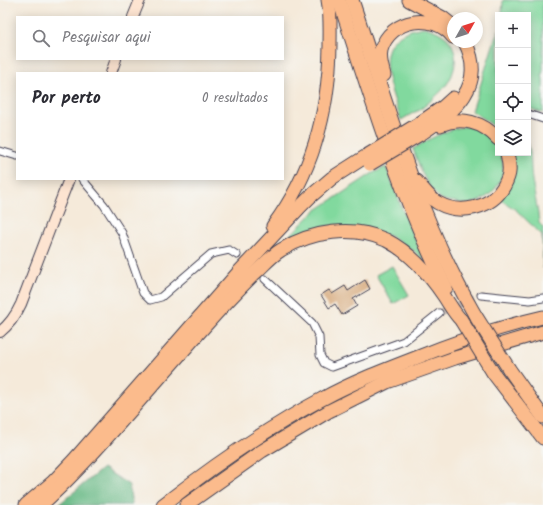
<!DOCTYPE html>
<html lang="pt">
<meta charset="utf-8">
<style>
:root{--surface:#fff;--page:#f2f2f3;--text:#2b2b33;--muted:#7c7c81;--line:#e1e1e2}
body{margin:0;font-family:Kalam,sans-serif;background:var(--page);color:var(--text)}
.controls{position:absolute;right:12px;top:12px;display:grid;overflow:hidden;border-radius:0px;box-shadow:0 2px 10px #0003}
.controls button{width:36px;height:36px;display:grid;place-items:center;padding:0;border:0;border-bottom:1px solid var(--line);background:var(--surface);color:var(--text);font:20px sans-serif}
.compass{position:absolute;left:447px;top:12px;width:36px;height:36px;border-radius:50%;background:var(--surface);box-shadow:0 2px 10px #0003;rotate:51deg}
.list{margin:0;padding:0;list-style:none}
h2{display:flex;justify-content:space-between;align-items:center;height:52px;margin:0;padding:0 16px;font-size:17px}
h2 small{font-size:13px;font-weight:400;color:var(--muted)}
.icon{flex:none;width:22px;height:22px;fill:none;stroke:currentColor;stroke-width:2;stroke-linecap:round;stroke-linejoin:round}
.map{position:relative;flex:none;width:543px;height:505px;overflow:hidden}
.search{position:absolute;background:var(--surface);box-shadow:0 2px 10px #0003;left:16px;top:16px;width:268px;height:44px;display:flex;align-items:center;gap:10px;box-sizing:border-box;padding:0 14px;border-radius:0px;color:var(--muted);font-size:15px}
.panel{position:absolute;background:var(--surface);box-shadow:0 2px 10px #0003;left:16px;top:72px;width:268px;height:108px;border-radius:0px}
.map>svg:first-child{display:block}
.green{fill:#81d99e;stroke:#527e6c}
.forest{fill:#68b985;stroke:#456e60}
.building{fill:#d9af84}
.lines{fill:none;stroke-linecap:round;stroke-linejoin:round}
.street-tunnel{stroke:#cbc2ba;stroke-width:7;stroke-dasharray:7 3.5;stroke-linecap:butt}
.street-casing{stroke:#424053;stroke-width:9}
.secondary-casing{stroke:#424053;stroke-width:12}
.highway-casing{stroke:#424053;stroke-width:15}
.street{stroke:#fff;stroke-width:7}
.secondary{stroke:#fde4d1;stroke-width:10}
.highway{stroke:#fbbb8c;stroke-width:13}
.highway-bridge-casing{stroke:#424053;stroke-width:15;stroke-linecap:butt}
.highway-bridge{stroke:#fbbb8c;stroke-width:13}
</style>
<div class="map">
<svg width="543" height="505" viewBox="0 0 543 505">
<rect width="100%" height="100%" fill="#f6f6f2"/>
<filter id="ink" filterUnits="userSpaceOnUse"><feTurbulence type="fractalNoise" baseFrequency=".025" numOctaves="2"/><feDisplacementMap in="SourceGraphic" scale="8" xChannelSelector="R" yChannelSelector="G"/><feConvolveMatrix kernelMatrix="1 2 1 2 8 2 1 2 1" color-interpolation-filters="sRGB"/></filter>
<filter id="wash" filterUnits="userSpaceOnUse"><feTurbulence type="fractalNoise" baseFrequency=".012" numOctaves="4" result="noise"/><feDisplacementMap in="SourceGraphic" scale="16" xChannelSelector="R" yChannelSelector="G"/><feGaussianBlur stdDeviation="0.9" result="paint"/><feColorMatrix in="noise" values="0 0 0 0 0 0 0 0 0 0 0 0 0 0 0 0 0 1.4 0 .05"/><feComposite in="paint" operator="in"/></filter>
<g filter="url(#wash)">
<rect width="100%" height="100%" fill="#f5eada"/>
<g class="green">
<polygon points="503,0 543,0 543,69 542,75 543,80 543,113 528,108 528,15 502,15"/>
<path d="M424,27C432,29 440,32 447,38C460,51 456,71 447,84C440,94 429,102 420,110L415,112L401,120C389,82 366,36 424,27Z"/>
<polygon points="498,30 498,132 491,124 472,111"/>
<path d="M462,127C465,127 469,126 472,127C481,130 498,143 498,153H500C501,157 503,161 503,165C504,185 487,202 467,204C463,204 459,203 455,202C450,201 444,201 440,198C425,186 420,167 413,149C429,139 443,131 462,127Z"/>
<path d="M528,142C532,155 530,167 532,180C534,194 538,208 539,223L543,227V268L542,235L515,209L499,199L509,153H528Z"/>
<polygon points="386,167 407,221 425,262 414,251 390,236 328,226 307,230 293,237 279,246 315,211 373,173"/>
<polygon points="392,266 409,295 393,304 376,275"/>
</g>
<polygon class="forest" points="103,468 129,485 132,505 58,505"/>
<g id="blocks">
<polygon class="building" points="365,280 370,289 353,299 357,306 342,315 335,304 329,308 321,295 329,290 332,294 345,286 348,291"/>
</g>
</g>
<g filter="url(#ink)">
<use href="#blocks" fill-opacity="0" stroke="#424053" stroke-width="1"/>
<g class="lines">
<polyline class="street-tunnel" points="439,313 481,295"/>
<defs>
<g id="street">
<polyline points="528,114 543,119"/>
<polyline points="0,151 17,156"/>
<polyline points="82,179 104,205 122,233 143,293 150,300 161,297 211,254 229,250 237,255"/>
<polyline points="265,279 312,323 319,337 320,355 324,363 332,367 404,341 439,313"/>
<polyline points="481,295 530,300 543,298"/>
</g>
<g id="secondary">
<polyline points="133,17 140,0"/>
<polyline points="111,73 116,59"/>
<path d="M0,332C10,324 16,315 21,304L69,179"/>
</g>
<g id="highway">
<path d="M339,0C371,97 400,196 446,288"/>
<path d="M352,0C388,107 418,217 475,315"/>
<polyline points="409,0 443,18 453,26"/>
<path d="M384,75C382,67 379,59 381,50C390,18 434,12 453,37"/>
<polyline points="420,123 443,107 453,98"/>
<path d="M440,125C461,116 483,122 498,139"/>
<path d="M422,133C455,112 487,85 465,42"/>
<path d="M416,181C423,188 429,198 438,203C460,215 491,209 504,186C506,182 509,176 509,172C510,165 508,159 507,153"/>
<path d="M273,226C313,172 329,112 330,46C330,31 331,15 328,0"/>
<polyline points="509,369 543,417"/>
<polyline points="494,374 543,438"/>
<polyline points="26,505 53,482 74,460 238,273 299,208 311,196 332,178 368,155"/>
<path d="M41,505C71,478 98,448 124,418C151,387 178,357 204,327C221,308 237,291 254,274C263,266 271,256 281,250C311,231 353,225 386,240C410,252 429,274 444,296C450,305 454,313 461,320"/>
<path d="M163,505C213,466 266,429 322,399C351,383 382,371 413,359C455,342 499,327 543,317"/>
<polyline points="186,505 262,451 329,411 387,382 455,358 543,332"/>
</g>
</defs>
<use href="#street" class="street-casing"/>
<use href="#secondary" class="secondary-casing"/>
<use href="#highway" class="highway-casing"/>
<use href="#street" class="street"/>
<use href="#secondary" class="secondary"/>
<use href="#highway" class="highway"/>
<defs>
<g id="highway-bridge">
<polyline points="368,155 420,123"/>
<polyline points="370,164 422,133"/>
<polyline points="475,315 509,369"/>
<polyline points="461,320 494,374"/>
</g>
</defs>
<use href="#highway-bridge" class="highway-bridge-casing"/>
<use href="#highway-bridge" class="highway-bridge"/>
</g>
</g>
</svg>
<div class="controls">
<button>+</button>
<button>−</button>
<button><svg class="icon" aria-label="locate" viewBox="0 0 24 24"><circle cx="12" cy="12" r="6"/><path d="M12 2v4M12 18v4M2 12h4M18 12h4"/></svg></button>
<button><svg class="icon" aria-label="layers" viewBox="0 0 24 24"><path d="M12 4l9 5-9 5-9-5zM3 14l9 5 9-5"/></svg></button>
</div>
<svg class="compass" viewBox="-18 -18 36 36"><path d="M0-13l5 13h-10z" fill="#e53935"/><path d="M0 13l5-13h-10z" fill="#7c7c81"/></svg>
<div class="search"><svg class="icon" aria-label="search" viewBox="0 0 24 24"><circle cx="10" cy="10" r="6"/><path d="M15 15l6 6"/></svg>Pesquisar aqui</div>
<section class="panel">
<h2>Por perto<small>0 resultados</small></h2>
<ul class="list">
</ul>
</section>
</div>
